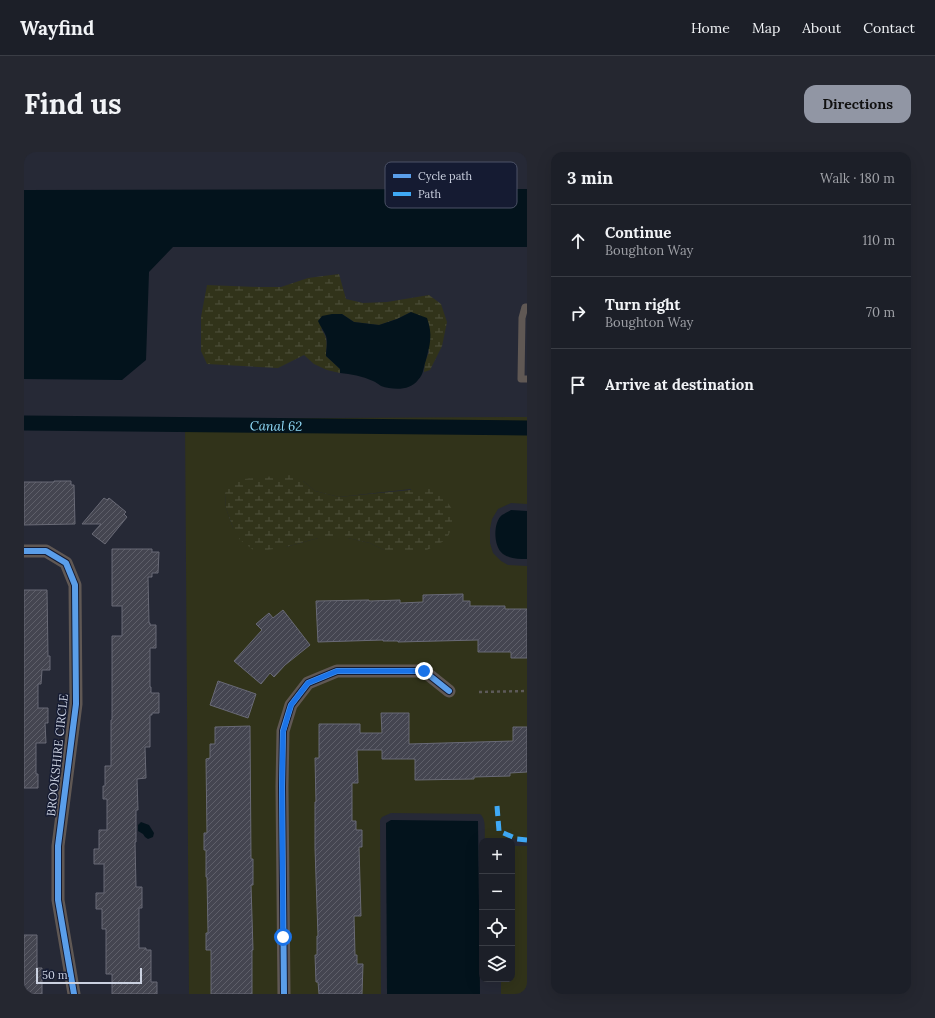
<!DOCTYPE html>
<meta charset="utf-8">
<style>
:root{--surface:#1c1f28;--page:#252730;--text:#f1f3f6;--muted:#a0a2a8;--line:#3a3d45;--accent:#9196a4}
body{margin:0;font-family:Lora,serif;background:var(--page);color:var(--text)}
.controls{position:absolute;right:12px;bottom:12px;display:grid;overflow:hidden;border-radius:8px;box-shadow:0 4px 16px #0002}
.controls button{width:36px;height:36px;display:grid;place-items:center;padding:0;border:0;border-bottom:1px solid var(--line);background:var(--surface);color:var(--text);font:20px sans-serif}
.scale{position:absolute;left:12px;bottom:10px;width:106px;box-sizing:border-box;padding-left:4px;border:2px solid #cbd1e0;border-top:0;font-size:11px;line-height:14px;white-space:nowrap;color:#cbd1e0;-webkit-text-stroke:3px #151b32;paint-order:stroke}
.stop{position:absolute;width:12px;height:12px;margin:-9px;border:3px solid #1a73e8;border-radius:50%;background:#fff}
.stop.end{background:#1a73e8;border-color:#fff;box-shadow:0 1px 4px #0008}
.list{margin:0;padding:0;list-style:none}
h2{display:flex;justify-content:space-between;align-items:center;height:52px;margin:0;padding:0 16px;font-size:17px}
h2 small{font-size:13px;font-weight:400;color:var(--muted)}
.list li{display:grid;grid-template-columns:26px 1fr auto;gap:12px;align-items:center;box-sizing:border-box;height:72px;padding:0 16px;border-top:1px solid var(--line)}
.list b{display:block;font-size:15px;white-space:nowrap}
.list p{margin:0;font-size:13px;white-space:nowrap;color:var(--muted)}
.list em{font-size:13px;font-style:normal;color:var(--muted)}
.icon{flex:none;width:22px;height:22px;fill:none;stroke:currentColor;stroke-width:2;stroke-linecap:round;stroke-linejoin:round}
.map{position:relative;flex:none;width:503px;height:842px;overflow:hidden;border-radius:12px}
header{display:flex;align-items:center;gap:24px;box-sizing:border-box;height:56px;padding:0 20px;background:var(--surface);border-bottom:1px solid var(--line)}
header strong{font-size:19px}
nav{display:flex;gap:22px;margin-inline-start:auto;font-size:14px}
.intro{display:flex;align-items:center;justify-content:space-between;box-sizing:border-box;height:96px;padding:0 24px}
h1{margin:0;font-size:28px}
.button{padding:10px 18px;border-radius:12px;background:var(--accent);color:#111;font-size:14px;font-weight:700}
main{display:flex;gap:24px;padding:0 24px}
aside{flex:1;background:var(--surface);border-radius:12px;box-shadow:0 4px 16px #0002}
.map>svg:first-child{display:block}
.green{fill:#31331a;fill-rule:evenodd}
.wetland{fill:url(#wetland-marsh)}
.water{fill:#03131c}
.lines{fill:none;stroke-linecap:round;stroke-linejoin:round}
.canal{stroke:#03131c;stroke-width:15}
.building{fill:url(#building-hatch);stroke:#696a76}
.path{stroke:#5d5a59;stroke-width:2.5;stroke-dasharray:3 3;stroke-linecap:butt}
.lane{stroke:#605854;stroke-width:7}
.street{stroke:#605854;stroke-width:13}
.quiet{stroke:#3fa9f5;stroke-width:5;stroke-dasharray:10 5;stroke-linecap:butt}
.cycleway-casing{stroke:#151b32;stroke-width:8}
.cycleway{stroke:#5a9eea;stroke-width:6}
.route{stroke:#1a73e8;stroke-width:5}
.labels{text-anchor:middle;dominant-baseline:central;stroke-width:3;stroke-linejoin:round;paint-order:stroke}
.street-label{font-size:12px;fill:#cbd1e0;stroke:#151b32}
.water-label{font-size:13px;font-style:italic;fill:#92ddfb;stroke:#151b32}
.key{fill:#151b32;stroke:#4c5266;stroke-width:1}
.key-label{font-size:11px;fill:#cbd1e0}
</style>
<header>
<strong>Wayfind</strong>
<nav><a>Home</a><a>Map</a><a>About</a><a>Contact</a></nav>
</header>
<div class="intro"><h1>Find us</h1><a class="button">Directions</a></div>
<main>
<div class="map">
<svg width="503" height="842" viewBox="0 0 503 842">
<defs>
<pattern id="wetland-marsh" width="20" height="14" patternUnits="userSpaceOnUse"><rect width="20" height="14" fill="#31331a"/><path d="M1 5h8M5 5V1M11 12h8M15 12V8" fill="none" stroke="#4e503b"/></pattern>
<pattern id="building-hatch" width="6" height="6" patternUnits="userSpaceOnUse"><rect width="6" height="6" fill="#444550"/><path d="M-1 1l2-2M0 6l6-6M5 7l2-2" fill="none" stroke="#5e5f69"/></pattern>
</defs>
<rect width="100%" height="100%" fill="#262936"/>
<g class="green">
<path d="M503,265V352L487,351L474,357L468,367L466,377V391L469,401L477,409L484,413L503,414V686L477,687L473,689H461C460,681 463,667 456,662L367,661L358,665L356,668L357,842H165L161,267ZM279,329L291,339L315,345L387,337L360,398L346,391L324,386H294L262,395L209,376L202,356L201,341Z"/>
<polygon points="488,694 503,694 503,842 477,842 477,827 488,827"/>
</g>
<g class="wetland">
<path d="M315,122L322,147L339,151L363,150L405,143L417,152L423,170L418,194L406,218L400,220L401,210L405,200L387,160L373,167L355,173L330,170L318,162L297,177C305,187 302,193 302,204L316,217V221L303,218L290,212L280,203L254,216L183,212L177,199V165L183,133L235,135H257L284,126Z"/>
<polygon points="269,323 279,329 291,339 315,345 407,336 418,342 428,357 428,376 422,388 403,398 384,399 360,398 346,391 324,386 294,386 262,395 232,400 216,388 209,376 202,356 201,341 210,328 239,325"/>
</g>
<g class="water">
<polygon points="503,37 503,95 149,95 125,120 122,208 98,228 0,227 0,38"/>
<path d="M387,160L403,166C409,183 406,192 402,208C399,216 400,222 394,228C386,239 369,238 357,234C354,232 352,230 349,229C338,224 327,222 316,221V217L302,204C302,198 304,191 302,184C300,179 296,174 294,169L298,164L308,162H318L330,170L355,173L373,167Z"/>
<path d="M487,358L503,359V407C495,407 486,407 479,402C469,395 469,370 478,363C481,361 484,360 487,358Z"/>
<polygon points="367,668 454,669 456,842 363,842 362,671"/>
<polygon points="117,670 125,673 130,681 129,685 124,687 121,685 119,682 114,679 114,673"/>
</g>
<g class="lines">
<path class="canal" id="s1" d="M0,271L503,276"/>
</g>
<g class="building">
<polygon points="30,329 47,329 47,333 50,333 51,372 0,373 0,330 30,330"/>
<polygon points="80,346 83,348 85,346 102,360 100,362 103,365 81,392 68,382 77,372 58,372"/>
<polygon points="88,397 128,397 128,400 135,400 134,421 128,421 128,425 124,425 125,471 126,471 126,473 132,473 132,496 126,496 126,535 127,535 127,541 135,541 135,561 128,561 128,563 126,563 126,595 121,595 122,626 113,627 114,658 112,658 112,690 111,690 112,735 118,735 118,756 115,756 115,796 122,796 122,798 127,798 127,830 133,830 133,842 88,842 88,822 82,822 82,777 78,777 78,757 72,757 72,741 80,741 80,712 70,712 70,697 75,697 75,678 83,678 83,647 79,647 79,634 81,634 81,614 87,614 87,568 88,568 88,484 98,484 98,454 88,454"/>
<polygon points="0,438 23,438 24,504 26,504 26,518 18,518 17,532 14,532 14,556 24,556 24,571 21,571 22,591 12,591 12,622 14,622 14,636 0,636"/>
<polygon points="439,442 439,449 446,449 446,454 481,454 481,457 503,457 503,506 487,506 487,500 454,500 454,488 374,490 374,489 359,489 359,488 294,490 292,449 345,448 345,449 376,448 376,451 399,450 399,443"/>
<polygon points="259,458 286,493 261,513 250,525 246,521 237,532 210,509 238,478 232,472 245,461 249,466"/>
<polygon points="194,529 232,542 224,566 186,553"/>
<polygon points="357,561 385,561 385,592 489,589 489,575 503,575 503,620 486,621 486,624 450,625 450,627 391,628 391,607 358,607 358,598 333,598 334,631 328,631 328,669 332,669 332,678 338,678 338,695 335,695 337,764 330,764 331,803 333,803 333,812 339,812 338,842 295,842 294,830 292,830 291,803 293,803 293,784 294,784 291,696 291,650 292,650 291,606 295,606 295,572 336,572 336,581 358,581"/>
<polygon points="226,574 227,707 229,707 229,733 227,733 229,798 228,798 228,842 187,842 187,798 182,798 182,781 184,781 183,725 182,725 182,698 180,698 180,681 183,681 182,607 186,606 186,592 191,592 191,575"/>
<polygon points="0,783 13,783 13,816 18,816 18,842 0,842"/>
</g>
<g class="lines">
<polyline class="path" points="455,540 503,539"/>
<polyline class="lane" points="503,155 501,155 498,166 497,227 503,227"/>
<g class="street">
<polyline points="0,399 22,399 42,411 51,433 52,552 34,694 34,748 50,842"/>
<polyline points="260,842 258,635 259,579 267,553 284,531 313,519 400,519 425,539"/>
</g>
<polyline class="quiet" points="473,654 475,679 493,687 503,688"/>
<defs>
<g id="cycleway">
<polyline points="0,399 22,399 42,411 51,433 52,552 34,694 34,748 50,842"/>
<polyline points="260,842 258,635 259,579 267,553 284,531 313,519 400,519 425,539"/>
</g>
</defs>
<use href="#cycleway" class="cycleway-casing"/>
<use href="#cycleway" class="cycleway"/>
</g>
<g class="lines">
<polyline class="route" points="259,785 258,635 259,580 267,553 284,531 313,519 400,519"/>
</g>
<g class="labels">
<g class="street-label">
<text transform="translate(33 603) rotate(-84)">BROOKSHIRE CIRCLE</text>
</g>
<g class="water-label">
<text stroke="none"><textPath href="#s1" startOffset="252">Canal 62</textPath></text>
</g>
</g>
<rect x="361" y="10" width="132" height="46" rx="6" class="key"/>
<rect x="369" y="22" width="18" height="4" fill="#5a9eea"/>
<rect x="369" y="40" width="18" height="4" fill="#3fa9f5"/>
<g class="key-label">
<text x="394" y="28">Cycle path</text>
<text x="394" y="46">Path</text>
</g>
</svg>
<div class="controls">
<button>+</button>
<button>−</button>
<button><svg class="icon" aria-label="locate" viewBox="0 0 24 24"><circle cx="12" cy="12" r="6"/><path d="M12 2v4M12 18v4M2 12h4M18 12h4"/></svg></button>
<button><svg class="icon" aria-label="layers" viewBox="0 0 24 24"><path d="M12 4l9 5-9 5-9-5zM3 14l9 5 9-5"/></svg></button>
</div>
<div class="scale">50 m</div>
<div class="stop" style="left:259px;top:785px"></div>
<div class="stop end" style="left:400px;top:519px"></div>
</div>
<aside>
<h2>3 min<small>Walk · 180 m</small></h2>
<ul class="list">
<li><svg class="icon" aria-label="ahead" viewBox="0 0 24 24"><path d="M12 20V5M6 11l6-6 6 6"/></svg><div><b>Continue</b><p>Boughton Way</p></div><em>110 m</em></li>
<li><svg class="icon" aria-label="right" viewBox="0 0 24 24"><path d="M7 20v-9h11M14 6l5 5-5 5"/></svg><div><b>Turn right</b><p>Boughton Way</p></div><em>70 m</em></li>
<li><svg class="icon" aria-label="arrive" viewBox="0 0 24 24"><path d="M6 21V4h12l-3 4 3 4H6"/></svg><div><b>Arrive at destination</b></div></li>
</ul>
</aside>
</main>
